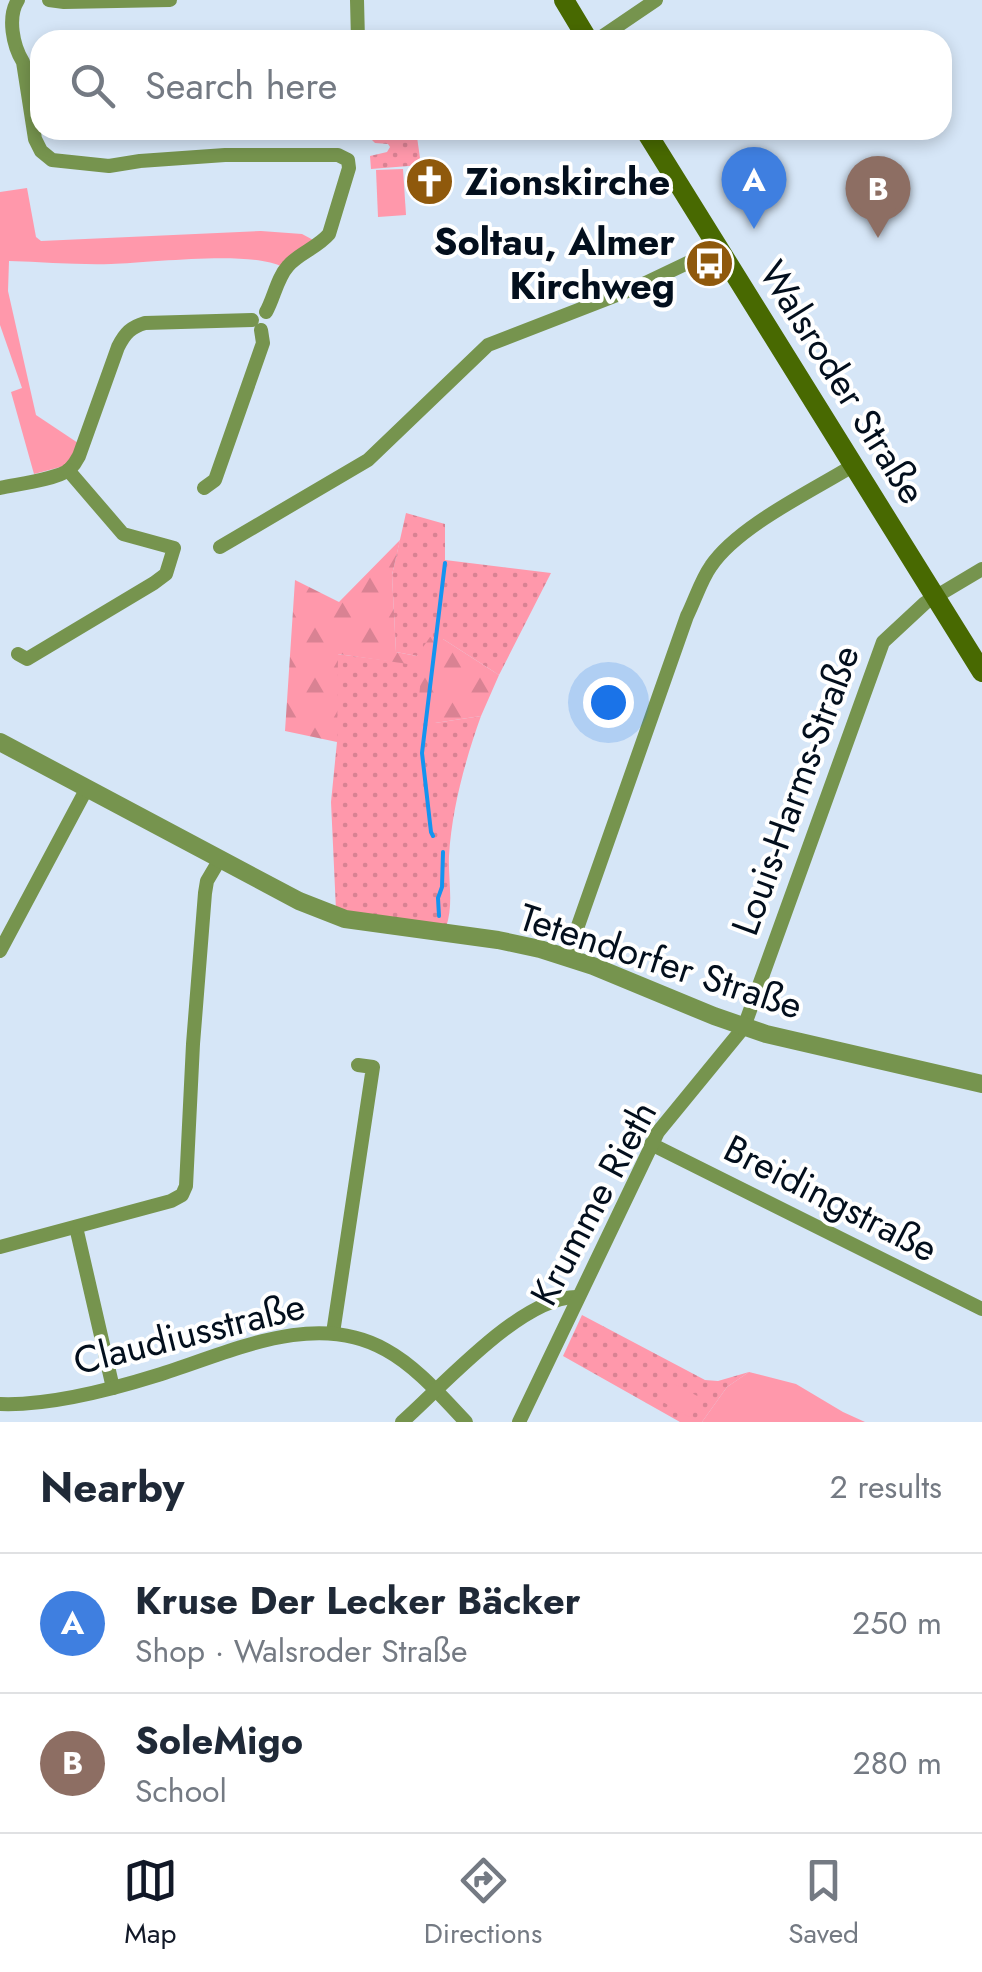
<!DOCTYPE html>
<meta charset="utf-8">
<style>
:root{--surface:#fff;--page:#f6f6f7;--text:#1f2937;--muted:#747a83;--line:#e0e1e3;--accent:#111827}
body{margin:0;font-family:Jost,sans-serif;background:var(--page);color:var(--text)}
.you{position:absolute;left:608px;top:702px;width:35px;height:35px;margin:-25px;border:8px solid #fff;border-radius:50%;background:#1a73e8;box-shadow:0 0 0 15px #1a73e833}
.badge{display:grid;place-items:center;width:65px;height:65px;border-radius:50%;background:var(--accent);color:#fff;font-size:32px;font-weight:700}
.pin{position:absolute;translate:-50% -82px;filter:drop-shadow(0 2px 5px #0008)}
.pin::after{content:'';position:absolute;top:52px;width:35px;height:30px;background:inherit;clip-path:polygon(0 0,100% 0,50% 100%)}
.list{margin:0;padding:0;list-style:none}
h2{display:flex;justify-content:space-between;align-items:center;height:130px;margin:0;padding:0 40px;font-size:42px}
h2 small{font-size:32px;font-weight:400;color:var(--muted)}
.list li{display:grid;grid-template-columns:65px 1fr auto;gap:30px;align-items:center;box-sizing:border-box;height:140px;padding:0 40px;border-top:2px solid var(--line)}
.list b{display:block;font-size:38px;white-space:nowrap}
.list p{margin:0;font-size:32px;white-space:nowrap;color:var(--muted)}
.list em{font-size:32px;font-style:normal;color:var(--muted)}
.icon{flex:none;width:55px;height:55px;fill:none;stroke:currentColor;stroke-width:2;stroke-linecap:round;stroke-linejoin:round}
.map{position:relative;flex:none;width:982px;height:1422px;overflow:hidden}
.search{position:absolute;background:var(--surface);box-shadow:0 5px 15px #0003;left:30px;right:30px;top:30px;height:110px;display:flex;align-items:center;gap:25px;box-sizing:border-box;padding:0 35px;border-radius:30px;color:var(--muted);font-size:38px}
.sheet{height:410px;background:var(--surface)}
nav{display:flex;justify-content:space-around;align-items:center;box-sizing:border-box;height:140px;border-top:2px solid var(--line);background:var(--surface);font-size:28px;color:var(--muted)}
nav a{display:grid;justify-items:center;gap:5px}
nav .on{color:var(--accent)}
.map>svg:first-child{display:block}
.grass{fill:url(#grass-dots)}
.forest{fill:url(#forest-firs)}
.green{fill:#ff98ab}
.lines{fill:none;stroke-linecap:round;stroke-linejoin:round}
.stream{stroke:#1494f0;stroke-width:4}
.minor{stroke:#76944e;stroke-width:14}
.tertiary{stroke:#76944e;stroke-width:18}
.secondary{stroke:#486901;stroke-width:20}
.labels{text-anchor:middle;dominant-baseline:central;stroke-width:8;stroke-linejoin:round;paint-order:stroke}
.poi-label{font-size:38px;font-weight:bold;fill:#030f1d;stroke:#fff;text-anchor:start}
.street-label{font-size:38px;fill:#030f1d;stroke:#fff}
</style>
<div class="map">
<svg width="982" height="1422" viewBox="0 0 982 1422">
<defs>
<pattern id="grass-dots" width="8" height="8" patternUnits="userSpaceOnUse" patternTransform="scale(2.5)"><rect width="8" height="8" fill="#ff98ab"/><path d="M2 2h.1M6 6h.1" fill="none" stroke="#d98293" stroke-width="1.8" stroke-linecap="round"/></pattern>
<pattern id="forest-firs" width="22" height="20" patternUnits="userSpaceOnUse" patternTransform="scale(2.5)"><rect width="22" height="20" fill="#ff98ab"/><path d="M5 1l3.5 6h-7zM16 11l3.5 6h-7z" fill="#d98293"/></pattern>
</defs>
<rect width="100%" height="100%" fill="#d6e6f7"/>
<g class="grass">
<polygon points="369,130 416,130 421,165 371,169 370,156 387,152 390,147 388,144 375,143 371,139"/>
<polygon points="406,513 445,524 445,560 551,573 499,675 443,639 417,656 396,652 392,575"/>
<path d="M337,654L422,665L435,723L481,716C465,761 452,808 449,856C448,879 454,905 446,927L336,910L331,802L337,742Z"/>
<polygon points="582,1315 705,1380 718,1381 749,1372 727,1387 702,1422 680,1422 563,1356"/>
</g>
<polygon class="forest" points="400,540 392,575 396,652 417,656 430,637 443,639 499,675 481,716 435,723 417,719 422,666 338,654 337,742 285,731 295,580 339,602"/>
<g class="green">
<polygon points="403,169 406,215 378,217 376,170"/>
<path d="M27,188L36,237L41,241L261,231L302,234L317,242L283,267C249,250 152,263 111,264C77,265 43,262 9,261L8,291L36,415L78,443L68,465L34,474L11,392L22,388L0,325V192Z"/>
<polygon points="749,1372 796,1384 843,1412 865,1422 702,1422 727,1387"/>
<polygon points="671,1382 701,1398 691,1418 661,1401"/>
</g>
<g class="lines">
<g class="stream">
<polyline points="433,836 431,832 422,753 445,563"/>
<polyline points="439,916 438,898 442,887 443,852"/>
</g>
<g class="minor">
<path d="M18,0C7,17 13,46 23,62L35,139L41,151L52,160L109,166L140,161L225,155H338L348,160L349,168L329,234C317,248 299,253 288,266C277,278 274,298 266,312"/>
<polyline points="49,0 64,2 170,0"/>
<polyline points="357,0 358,40"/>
<polyline points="597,40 656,0"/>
<path d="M0,488C18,484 54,480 69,470C72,467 77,460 79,456L118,347C125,333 131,327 145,323L252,320"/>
<polyline points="204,488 215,480 263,343 261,330"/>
<polyline points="220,547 368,460 488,345 635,288 698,258 717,246"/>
<polyline points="18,654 27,659 154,583 166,574 174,548 123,534 68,470"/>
<polyline points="0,951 87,788"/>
<path d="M567,957L687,616C695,600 701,580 711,566C738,526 812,491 854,465"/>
<polyline points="651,1144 982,1309"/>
<polyline points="76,1227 113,1388"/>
<polyline points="0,1247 171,1201 182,1195 186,1186 193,1044 205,893 207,881 220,859"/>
<polyline points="333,1333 373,1067 358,1065"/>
<path d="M0,1404C50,1406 110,1390 158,1375C229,1353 315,1309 386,1350C417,1367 442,1397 466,1422"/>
<path d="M402,1422C443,1386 522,1296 577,1297"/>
<polyline points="519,1422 658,1132 744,1027 883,642 925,603 982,569"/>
</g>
<polyline class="tertiary" points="0,742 299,901 345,919 498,940 540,949 593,966 714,1016 766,1034 982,1084"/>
<g class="secondary">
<polyline points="564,0 588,40"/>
<polyline points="645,130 982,672"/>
</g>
</g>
<defs>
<symbol id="church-disc" viewBox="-11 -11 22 22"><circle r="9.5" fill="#8f590c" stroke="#fff"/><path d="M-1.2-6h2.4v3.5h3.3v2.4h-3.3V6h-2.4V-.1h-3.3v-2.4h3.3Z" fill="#fff"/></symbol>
<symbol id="bus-disc" viewBox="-11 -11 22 22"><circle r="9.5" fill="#8f590c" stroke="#fff"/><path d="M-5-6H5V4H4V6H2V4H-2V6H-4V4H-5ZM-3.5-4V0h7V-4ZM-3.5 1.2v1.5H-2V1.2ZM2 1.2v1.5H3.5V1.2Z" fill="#fff"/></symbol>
</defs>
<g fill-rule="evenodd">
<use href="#church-disc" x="402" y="154" width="55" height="55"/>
<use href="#bus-disc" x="682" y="236" width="55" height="55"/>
</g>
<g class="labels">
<g class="poi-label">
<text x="465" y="181">Zionskirche</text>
<text x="675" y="241" text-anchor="end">Soltau, Almer<tspan x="675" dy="44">Kirchweg</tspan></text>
</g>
<g class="street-label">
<text transform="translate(843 382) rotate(58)">Walsroder Straße</text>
<text transform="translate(795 790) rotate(-70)">Louis-Harms-Straße</text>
<text transform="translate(661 961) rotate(18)">Tetendorfer Straße</text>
<text transform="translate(831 1198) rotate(27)">Breidingstraße</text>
<text transform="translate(593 1203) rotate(-62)">Krumme Rieth</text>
<text transform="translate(189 1333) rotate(-14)">Claudiusstraße</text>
</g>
</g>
</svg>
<div class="you"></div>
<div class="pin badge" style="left:754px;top:229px;background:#3f7fe0">A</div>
<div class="pin badge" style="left:878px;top:238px;background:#8d6e63">B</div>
<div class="search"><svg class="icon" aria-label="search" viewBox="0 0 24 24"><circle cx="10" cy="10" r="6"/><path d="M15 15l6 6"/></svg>Search here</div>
</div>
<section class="sheet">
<h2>Nearby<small>2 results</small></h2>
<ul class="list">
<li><span class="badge" style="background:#3f7fe0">A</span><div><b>Kruse Der Lecker Bäcker</b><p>Shop · Walsroder Straße</p></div><em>250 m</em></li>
<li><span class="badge" style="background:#8d6e63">B</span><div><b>SoleMigo</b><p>School</p></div><em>280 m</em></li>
</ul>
</section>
<nav>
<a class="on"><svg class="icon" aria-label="map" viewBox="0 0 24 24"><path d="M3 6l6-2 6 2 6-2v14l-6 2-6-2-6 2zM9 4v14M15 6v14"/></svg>Map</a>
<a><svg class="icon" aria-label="directions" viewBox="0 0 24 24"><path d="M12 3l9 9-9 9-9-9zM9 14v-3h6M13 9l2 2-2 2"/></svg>Directions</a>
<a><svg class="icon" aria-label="saved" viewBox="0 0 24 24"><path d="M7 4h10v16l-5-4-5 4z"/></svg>Saved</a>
</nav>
